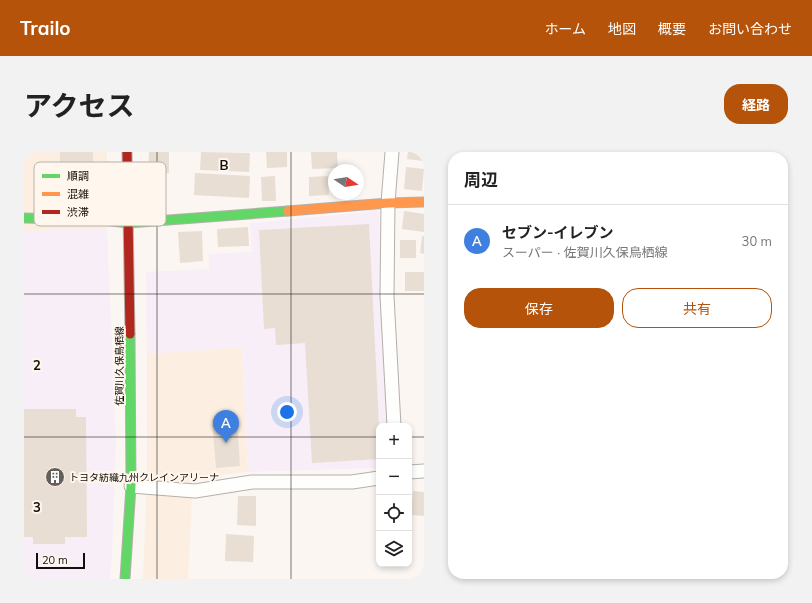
<!DOCTYPE html>
<html lang="ja">
<meta charset="utf-8">
<style>
:root{--surface:#fff;--page:#f2f2f2;--text:#222;--muted:#767676;--line:#e0e0e0;--accent:#b45309}
body{margin:0;font-family:Mulish,"Noto Sans JP",sans-serif;background:var(--page);color:var(--text)}
.controls{position:absolute;right:12px;bottom:12px;display:grid;overflow:hidden;border-radius:8px;box-shadow:0 2px 6px #0003}
.controls button{width:36px;height:36px;display:grid;place-items:center;padding:0;border:0;border-bottom:1px solid var(--line);background:var(--surface);color:var(--text);font:20px sans-serif}
.compass{position:absolute;left:304px;top:12px;width:36px;height:36px;border-radius:50%;background:var(--surface);box-shadow:0 2px 6px #0003;rotate:102deg}
.scale{position:absolute;left:12px;bottom:10px;width:49px;box-sizing:border-box;padding-left:4px;border:2px solid #120e09;border-top:0;font-size:11px;line-height:14px;white-space:nowrap;color:#120e09;-webkit-text-stroke:3px #fff6ee;paint-order:stroke}
.you{position:absolute;left:263px;top:260px;width:14px;height:14px;margin:-10px;border:3px solid #fff;border-radius:50%;background:#1a73e8;box-shadow:0 0 0 6px #1a73e833}
.badge{display:grid;place-items:center;width:26px;height:26px;border-radius:50%;background:var(--accent);color:#fff;font-size:13px;font-weight:700}
.pin{position:absolute;translate:-50% -33px;filter:drop-shadow(0 1px 2px #0008)}
.pin::after{content:'';position:absolute;top:21px;width:14px;height:12px;background:inherit;clip-path:polygon(0 0,100% 0,50% 100%)}
.list{margin:0;padding:0;list-style:none}
h2{display:flex;justify-content:space-between;align-items:center;height:52px;margin:0;padding:0 16px;font-size:17px}
h2 small{font-size:13px;font-weight:400;color:var(--muted)}
.list li{display:grid;grid-template-columns:26px 1fr auto;gap:12px;align-items:center;box-sizing:border-box;height:72px;padding:0 16px;border-top:1px solid var(--line)}
.list b{display:block;font-size:15px;white-space:nowrap}
.list p{margin:0;font-size:13px;white-space:nowrap;color:var(--muted)}
.list em{font-size:13px;font-style:normal;color:var(--muted)}
.actions{display:flex;gap:8px;padding:12px 16px}
.actions a{flex:1;padding:9px 0;border:1px solid var(--accent);border-radius:16px;text-align:center;font-size:14px;color:var(--accent)}
.actions .main{background:var(--accent);color:#fff}
.icon{flex:none;width:22px;height:22px;fill:none;stroke:currentColor;stroke-width:2;stroke-linecap:round;stroke-linejoin:round}
.map{position:relative;flex:none;width:400px;height:427px;overflow:hidden;border-radius:16px}
header{display:flex;align-items:center;gap:24px;box-sizing:border-box;height:56px;padding:0 20px;background:var(--accent);color:#fff}
header strong{font-size:19px}
nav{display:flex;gap:22px;margin-inline-start:auto;font-size:14px}
.intro{display:flex;align-items:center;justify-content:space-between;box-sizing:border-box;height:96px;padding:0 24px}
h1{margin:0;font-size:28px}
.button{padding:10px 18px;border-radius:16px;background:var(--accent);color:#fff;font-size:14px;font-weight:700}
main{display:flex;gap:24px;padding:0 24px}
aside{flex:1;background:var(--surface);border-radius:16px;box-shadow:0 2px 6px #0003}
.map>svg:first-child{display:block}
.built{fill:#fcefe2}
.industrial{fill:#f8eef8}
.building{fill:#e8ded4}
.lines{fill:none;stroke-linecap:round;stroke-linejoin:round}
.street-casing{stroke:#b4b0ab;stroke-width:15}
.fast-casing{stroke:#b4b0ab;stroke-width:11}
.slow-casing{stroke:#b4b0ab;stroke-width:11}
.jam-casing{stroke:#b4b0ab;stroke-width:11}
.street{stroke:#fefefd;stroke-width:13}
.fast{stroke:#63d668;stroke-width:9}
.slow{stroke:#ff974d;stroke-width:9}
.jam{stroke:#b3261e;stroke-width:9}
.grid{fill:none;stroke:#120e09;stroke-width:1;stroke-opacity:0.55}
.labels{text-anchor:middle;dominant-baseline:central;stroke-width:4;stroke-linejoin:round;paint-order:stroke}
.street-label{font-size:10px;fill:#120e09;stroke:#fff6ee}
.poi-label{font-size:10px;fill:#120e09;stroke:#fff6ee;text-anchor:start}
.key{fill:#fff6ee;stroke:#b8b0a9;stroke-width:1}
.key-label{font-size:11px;fill:#120e09}
.grid-label{font-size:13px;text-anchor:middle;font-weight:bold;fill:#120e09;stroke:#fff6ee;stroke-width:4;stroke-linejoin:round;paint-order:stroke}
</style>
<header>
<strong>Trailo</strong>
<nav><a>ホーム</a><a>地図</a><a>概要</a><a>お問い合わせ</a></nav>
</header>
<div class="intro"><h1>アクセス</h1><a class="button">経路</a></div>
<main>
<div class="map">
<svg width="400" height="427" viewBox="0 0 400 427">
<rect width="100%" height="100%" fill="#fbf6f2"/>
<g class="built">
<polygon points="0,0 83,0 83,77 0,79"/>
<polygon points="218,195 224,320 169,326 164,427 119,427 123,326 123,202"/>
</g>
<g class="industrial">
<polygon points="355,59 357,147 364,274 355,274 355,316 224,320 218,195 123,202 122,120 185,117 185,102 228,100 226,71"/>
<polygon points="83,77 92,288 88,401 86,427 0,427 0,79"/>
</g>
<g class="building">
<rect x="36" y="0" width="33" height="53"/>
<polygon points="125,0 145,0 145,21 124,20"/>
<polygon points="177,0 226,1 225,20 176,18"/>
<polygon points="242,0 263,0 263,15 243,16"/>
<polygon points="287,0 313,0 314,16 288,17"/>
<polygon points="384,0 400,0 400,9 383,7"/>
<polygon points="382,15 400,17 398,39 380,37"/>
<polygon points="171,21 226,24 225,46 170,43"/>
<polygon points="251,24 252,49 238,49 237,25"/>
<polygon points="304,24 305,43 285,44 285,25"/>
<polygon points="380,59 400,62 400,80 378,77"/>
<polygon points="345,72 355,274 355,307 288,311 281,191 252,193 251,176 240,177 235,78"/>
<polygon points="224,75 225,94 194,95 193,77"/>
<polygon points="178,79 179,109 156,111 154,80"/>
<polygon points="398,84 400,84 400,102 396,101"/>
<rect x="376" y="88" width="16" height="18"/>
<rect x="381" y="120" width="19" height="19"/>
<polygon points="0,257 52,257 52,265 62,265 63,385 41,385 41,392 9,392 9,385 0,385"/>
<polygon points="213,266 216,314 192,316 188,268"/>
<polygon points="389,339 400,340 400,364 387,363"/>
<polygon points="214,344 232,344 232,374 213,373"/>
<polygon points="202,382 230,384 229,410 201,409"/>
</g>
<g class="lines">
<defs>
<g id="street">
<polyline points="368,0 364,51 363,144 370,274"/>
<polyline points="385,320 400,319"/>
<polyline points="107,334 171,339 228,330 328,330 355,326"/>
</g>
<g id="fast">
<polyline points="0,66 79,68 104,71 264,59"/>
<polyline points="101,427 107,334 106,182"/>
</g>
<polyline id="slow" points="264,59 364,51 400,50"/>
<polyline id="jam" points="103,0 106,182"/>
</defs>
<use href="#street" class="street-casing"/>
<use href="#fast" class="fast-casing"/>
<use href="#slow" class="slow-casing"/>
<use href="#jam" class="jam-casing"/>
<use href="#street" class="street"/>
<use href="#fast" class="fast"/>
<use href="#slow" class="slow"/>
<use href="#jam" class="jam"/>
</g>
<path class="grid" d="M133,0V427M267,0V427M0,142H400M0,285H355M385,285H400"/>
<defs>
<symbol id="building-disc" viewBox="-11 -11 22 22"><circle r="9.5" fill="#645f5b" stroke="#fff6ee"/><path d="M-4-6H4V6H1V3H-1V6H-4ZM-2.5-4.3h1.7v1.8h-1.7ZM.8-4.3h1.7v1.8H.8ZM-2.5-1h1.7V.8h-1.7ZM.8-1h1.7V.8H.8Z" fill="#fff"/></symbol>
</defs>
<g fill-rule="evenodd">
<use href="#building-disc" x="20" y="314" width="22" height="22"/>
</g>
<g class="labels">
<g class="street-label">
<text transform="translate(95 214) rotate(-90)">佐賀川久保鳥栖線</text>
</g>
<g class="poi-label">
<text x="45" y="325">トヨタ紡織九州クレインアリーナ</text>
</g>
</g>
<rect x="10" y="10" width="132" height="64" rx="6" class="key"/>
<rect x="18" y="22" width="18" height="4" fill="#63d668"/>
<rect x="18" y="40" width="18" height="4" fill="#ff974d"/>
<rect x="18" y="58" width="18" height="4" fill="#b3261e"/>
<g class="key-label">
<text x="43" y="28">順調</text>
<text x="43" y="46">混雑</text>
<text x="43" y="64">渋滞</text>
</g>
<g class="grid-label">
<text x="200" y="18">B</text>
<text x="13" y="218">2</text>
<text x="13" y="360">3</text>
</g>
</svg>
<div class="controls">
<button>+</button>
<button>−</button>
<button><svg class="icon" aria-label="locate" viewBox="0 0 24 24"><circle cx="12" cy="12" r="6"/><path d="M12 2v4M12 18v4M2 12h4M18 12h4"/></svg></button>
<button><svg class="icon" aria-label="layers" viewBox="0 0 24 24"><path d="M12 4l9 5-9 5-9-5zM3 14l9 5 9-5"/></svg></button>
</div>
<svg class="compass" viewBox="-18 -18 36 36"><path d="M0-13l5 13h-10z" fill="#e53935"/><path d="M0 13l5-13h-10z" fill="#767676"/></svg>
<div class="scale">20 m</div>
<div class="you"></div>
<div class="pin badge" style="left:202px;top:291px;background:#3f7fe0">A</div>
</div>
<aside>
<h2>周辺<small></small></h2>
<ul class="list">
<li><span class="badge" style="background:#3f7fe0">A</span><div><b>セブン-イレブン</b><p>スーパー · 佐賀川久保鳥栖線</p></div><em>30 m</em></li>
</ul>
<div class="actions"><a class="main">保存</a><a>共有</a></div>
</aside>
</main>
